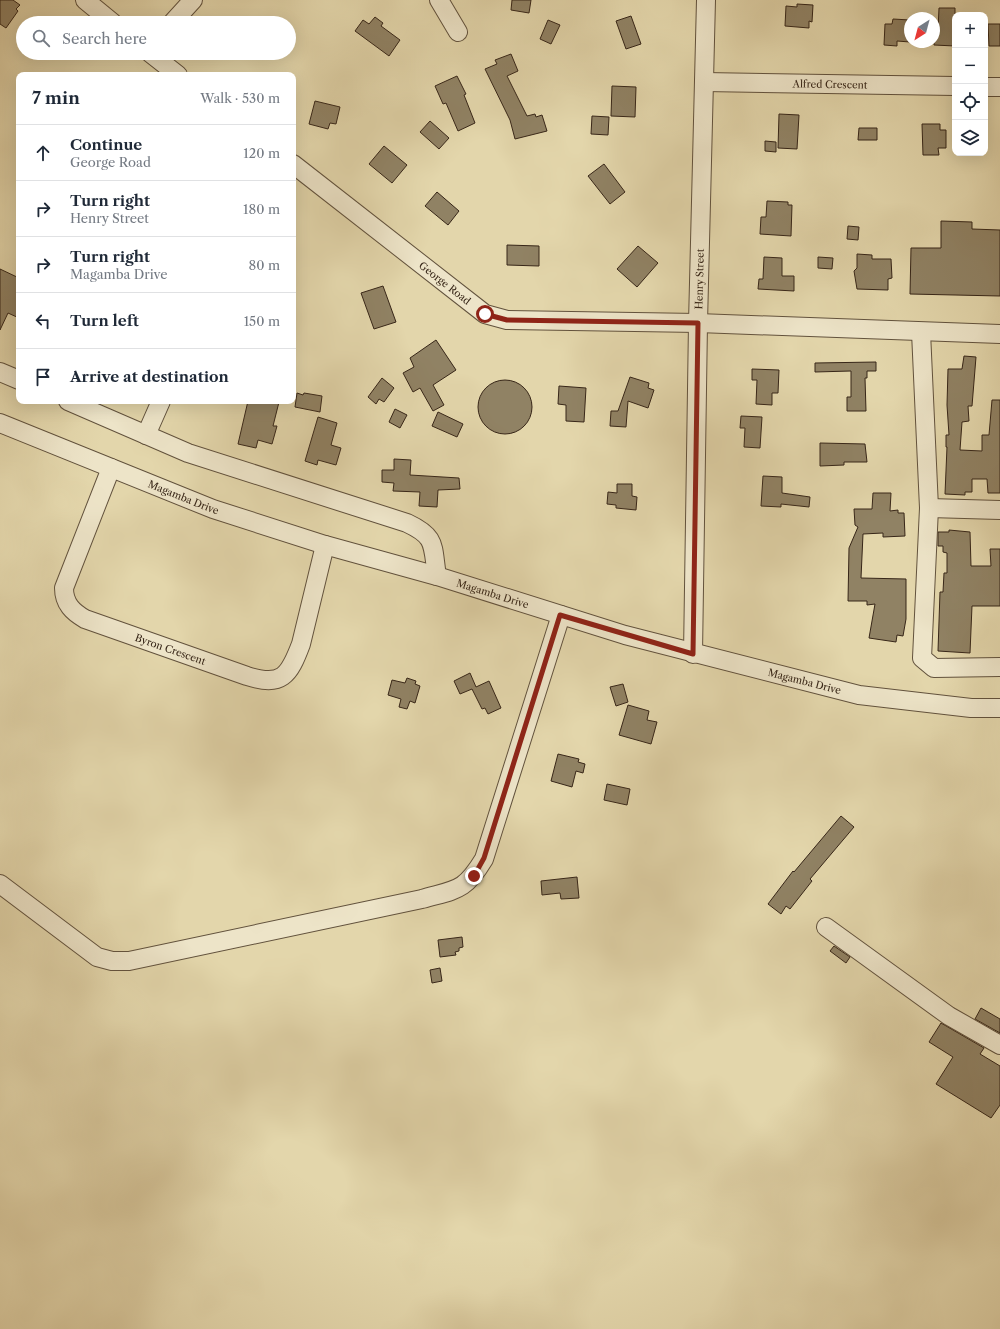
<!DOCTYPE html>
<meta charset="utf-8">
<style>
:root{--surface:#fff;--page:#f2f2f3;--text:#1f2937;--muted:#747a83;--line:#e0e1e3}
body{margin:0;font-family:"Libre Caslon Text",serif;background:var(--page);color:var(--text)}
.controls{position:absolute;right:12px;top:12px;display:grid;overflow:hidden;border-radius:8px;box-shadow:0 4px 16px #0002}
.controls button{width:36px;height:36px;display:grid;place-items:center;padding:0;border:0;border-bottom:1px solid var(--line);background:var(--surface);color:var(--text);font:20px sans-serif}
.compass{position:absolute;left:904px;top:12px;width:36px;height:36px;border-radius:50%;background:var(--surface);box-shadow:0 4px 16px #0002;rotate:216deg}
.stop{position:absolute;width:12px;height:12px;margin:-9px;border:3px solid #8f2418;border-radius:50%;background:#fff}
.stop.end{background:#8f2418;border-color:#fff;box-shadow:0 1px 4px #0008}
.list{margin:0;padding:0;list-style:none}
h2{display:flex;justify-content:space-between;align-items:center;height:52px;margin:0;padding:0 16px;font-size:17px}
h2 small{font-size:13px;font-weight:400;color:var(--muted)}
.list li{display:grid;grid-template-columns:26px 1fr auto;gap:12px;align-items:center;box-sizing:border-box;height:56px;padding:0 16px;border-top:1px solid var(--line)}
.list b{display:block;font-size:15px;white-space:nowrap}
.list p{margin:0;font-size:13px;white-space:nowrap;color:var(--muted)}
.list em{font-size:13px;font-style:normal;color:var(--muted)}
.icon{flex:none;width:22px;height:22px;fill:none;stroke:currentColor;stroke-width:2;stroke-linecap:round;stroke-linejoin:round}
.map{position:relative;flex:none;width:1000px;height:1329px;overflow:hidden}
.search{position:absolute;background:var(--surface);box-shadow:0 4px 16px #0002;left:16px;top:16px;width:280px;height:44px;display:flex;align-items:center;gap:10px;box-sizing:border-box;padding:0 14px;border-radius:22px;color:var(--muted);font-size:15px}
.panel{position:absolute;background:var(--surface);box-shadow:0 4px 16px #0002;left:16px;top:72px;width:280px;height:332px;border-radius:8px}
.map>svg:first-child{display:block}
.building{fill:#908264;stroke:#372618}
.lines{fill:none;stroke-linecap:round;stroke-linejoin:round}
.minor-casing{stroke:#62523d;stroke-width:20}
.minor{stroke:#ede4c8;stroke-width:18}
.route{stroke:#8f2418;stroke-width:5}
.labels{text-anchor:middle;dominant-baseline:central;stroke-width:3.5;stroke-linejoin:round;paint-order:stroke}
.street-label{font-size:10px;fill:#372618;stroke:#ede4c8}
</style>
<div class="map">
<svg width="1000" height="1329" viewBox="0 0 1000 1329">
<rect width="100%" height="100%" fill="#e3d6ab"/>
<filter id="stains"><feTurbulence type="fractalNoise" baseFrequency=".005" numOctaves="4"/><feColorMatrix values="0 0 0 0 .2 0 0 0 0 .09 0 0 0 0 .02 0 0 0 .5 -.17"/></filter>
<radialGradient id="worn" r=".72"><stop offset=".6" stop-color="#630" stop-opacity="0"/><stop offset="1" stop-color="#630" stop-opacity=".3"/></radialGradient>
<g class="building">
<polygon points="0,0 13,0 20,5 16,9 18,11 6,28 0,24"/>
<polygon points="512,0 531,0 529,13 511,10"/>
<polygon points="797,4 813,5 812,22 809,21 809,28 785,26 786,6 797,7"/>
<polygon points="939,8 955,8 955,46 934,45 934,30 938,30"/>
<polygon points="631,16 641,44 626,49 616,21"/>
<polygon points="375,17 383,23 381,26 400,40 389,56 355,31 363,20 369,24"/>
<polygon points="893,19 910,20 910,42 897,41 897,46 884,45 885,24 892,24"/>
<polygon points="548,20 560,25 551,44 540,39"/>
<polygon points="988,24 1000,24 1000,46 989,46"/>
<polygon points="511,54 518,71 507,76 527,116 535,114 536,117 542,115 547,131 515,139 510,120 485,69 497,64 495,60"/>
<polygon points="457,76 466,94 464,95 475,123 458,131 446,103 443,104 435,86"/>
<polygon points="612,86 636,87 635,117 611,116"/>
<polygon points="315,101 340,107 336,124 330,123 328,129 309,124"/>
<polygon points="779,114 799,115 797,149 778,148"/>
<polygon points="592,116 609,117 608,135 591,134"/>
<polygon points="430,121 449,138 439,149 420,132"/>
<polygon points="922,124 940,124 940,130 946,130 946,148 938,148 939,155 923,155"/>
<polygon points="859,128 877,128 877,140 858,140"/>
<polygon points="765,141 776,142 776,152 765,151"/>
<polygon points="384,146 407,165 392,183 369,164"/>
<polygon points="604,164 625,192 610,204 588,176"/>
<polygon points="437,192 459,211 448,225 425,206"/>
<polygon points="767,201 788,202 788,205 792,205 791,236 760,234 761,217 766,217"/>
<polygon points="941,221 972,222 972,229 1000,230 1000,296 910,294 911,248 941,248"/>
<polygon points="848,226 859,227 858,240 847,239"/>
<polygon points="507,245 539,246 539,266 507,265"/>
<polygon points="638,246 658,263 637,287 617,269"/>
<polygon points="857,254 872,255 872,259 891,259 892,278 888,279 888,290 857,289 854,271 857,268"/>
<polygon points="764,257 782,258 782,276 794,276 794,291 758,289 759,279 763,279"/>
<polygon points="818,257 833,258 832,269 818,268"/>
<polygon points="0,269 19,278 19,318 8,313 0,330"/>
<polygon points="383,286 396,322 374,329 361,293"/>
<polygon points="436,340 456,370 433,385 444,405 433,411 420,388 413,392 403,373 414,367 410,358"/>
<polygon points="964,356 976,357 972,406 968,406 969,421 962,422 960,450 982,451 982,435 989,435 992,400 1000,400 1000,493 988,493 987,479 972,479 972,492 965,492 965,495 945,494 947,447 946,447 946,435 949,435 947,405 948,369 962,369"/>
<polygon points="876,362 876,371 867,371 867,378 865,378 866,411 847,411 847,397 851,397 851,371 815,372 815,363"/>
<polygon points="752,369 779,370 778,393 772,393 772,405 756,404 757,380 752,380"/>
<polygon points="630,377 649,383 648,388 654,390 648,408 628,401 626,427 610,426 611,411 618,411"/>
<polygon points="382,378 394,388 384,402 379,399 376,404 368,397"/>
<circle cx="505" cy="407" r="27"/>
<polygon points="559,386 586,388 584,422 566,421 566,405 558,404"/>
<polygon points="297,393 303,395 304,393 322,396 320,412 295,407"/>
<polygon points="248,401 279,402 273,426 277,426 272,444 258,440 256,448 238,444"/>
<polygon points="395,409 407,415 400,428 389,422"/>
<polygon points="438,412 463,424 457,437 432,426"/>
<polygon points="741,416 762,417 760,448 744,447 745,428 740,428"/>
<polygon points="318,417 337,423 331,445 341,448 336,465 318,460 317,465 305,461"/>
<polygon points="820,443 865,444 867,462 844,462 844,465 820,466"/>
<polygon points="394,459 411,460 410,475 459,478 460,489 438,490 437,507 419,506 420,492 393,491 394,483 382,482 382,470 394,470"/>
<polygon points="763,476 782,477 782,493 810,497 809,507 781,504 781,507 761,506"/>
<polygon points="617,484 632,484 632,496 637,497 636,510 616,508 616,505 607,504 608,492 617,493"/>
<polygon points="873,493 891,493 890,511 898,510 898,513 904,513 905,536 883,537 883,533 863,534 861,578 906,579 906,619 903,636 897,635 896,642 869,638 875,604 867,605 867,601 848,601 849,548 858,527 855,525 854,509 872,509"/>
<polygon points="949,530 970,532 971,566 991,566 990,549 1000,549 1000,606 972,606 970,653 938,651 940,592 943,592 944,573 947,573 947,553 943,552 943,546 938,546 938,532 949,532"/>
<polygon points="470,673 476,687 489,681 501,708 488,714 485,708 482,709 472,689 460,694 454,681"/>
<polygon points="407,678 416,681 415,684 420,686 415,703 410,701 407,709 399,707 401,699 388,695 392,680 405,683"/>
<polygon points="623,684 628,702 616,706 610,687"/>
<polygon points="628,705 649,711 647,720 657,722 651,744 619,735"/>
<polygon points="558,754 579,759 578,762 585,764 583,773 576,771 572,787 551,781"/>
<polygon points="607,784 630,789 627,805 604,800"/>
<polygon points="841,816 854,827 810,879 812,881 790,909 786,906 781,914 768,904 793,871 794,872"/>
<polygon points="577,877 579,898 561,899 560,893 542,895 541,881"/>
<polygon points="462,937 463,947 459,948 459,951 455,952 456,955 440,957 438,940"/>
<polygon points="834,946 850,957 846,963 830,951"/>
<polygon points="440,968 442,981 432,983 430,970"/>
<polygon points="981,1008 1000,1019 1000,1033 975,1019"/>
<polygon points="941,1023 984,1048 980,1054 1000,1066 1000,1105 991,1118 936,1084 953,1057 929,1042"/>
</g>
<g class="lines">
<defs>
<g id="minor">
<polyline points="85,0 113,23"/>
<polyline points="439,0 458,32"/>
<polyline points="172,23 193,0"/>
<polyline points="150,53 178,75"/>
<path id="s1" d="M704,82L955,86"/>
<polyline points="985,87 1000,87"/>
<path id="s2" d="M293,164L485,314L507,320L698,323L1000,334"/>
<polyline points="921,332 929,508 922,658 934,668 1000,667"/>
<polyline points="0,372 19,380"/>
<path d="M68,401L188,453L407,523C437,537 432,545 437,576"/>
<path id="s3" d="M0,423L213,509L325,545L437,576L625,635L859,695L971,708H1000"/>
<polyline points="146,435 161,401"/>
<path id="s4" d="M111,468L64,588C64,604 73,612 85,619L247,676C282,687 289,676 301,644L325,545"/>
<polyline points="929,508 1000,510"/>
<path id="s5" d="M693,654L698,323L706,0"/>
<path d="M0,884L97,957L112,961H129L422,899C457,889 464,892 484,859L561,615"/>
<polyline points="826,927 949,1016 1000,1045"/>
</g>
</defs>
<use href="#minor" class="minor-casing"/>
<use href="#minor" class="minor"/>
</g>
<g class="lines">
<polyline class="route" points="474,876 484,858 560,615 693,654 698,323 507,320 485,314"/>
</g>
<g class="labels">
<g class="street-label">
<text stroke="none"><textPath href="#s1" startOffset="126">Alfred Crescent</textPath></text>
<text stroke="none"><textPath href="#s5" startOffset="375">Henry Street</textPath></text>
<text stroke="none"><textPath href="#s2" startOffset="193">George Road</textPath></text>
<text stroke="none"><textPath href="#s3" startOffset="198">Magamba Drive</textPath></text>
<text stroke="none"><textPath href="#s3" startOffset="522">Magamba Drive</textPath></text>
<text stroke="none"><textPath href="#s4" startOffset="259">Byron Crescent</textPath></text>
<text stroke="none"><textPath href="#s3" startOffset="846">Magamba Drive</textPath></text>
</g>
</g>
<rect width="100%" height="100%" filter="url(#stains)"/>
<rect width="100%" height="100%" fill="url(#worn)"/>
</svg>
<div class="controls">
<button>+</button>
<button>−</button>
<button><svg class="icon" aria-label="locate" viewBox="0 0 24 24"><circle cx="12" cy="12" r="6"/><path d="M12 2v4M12 18v4M2 12h4M18 12h4"/></svg></button>
<button><svg class="icon" aria-label="layers" viewBox="0 0 24 24"><path d="M12 4l9 5-9 5-9-5zM3 14l9 5 9-5"/></svg></button>
</div>
<svg class="compass" viewBox="-18 -18 36 36"><path d="M0-13l5 13h-10z" fill="#e53935"/><path d="M0 13l5-13h-10z" fill="#747a83"/></svg>
<div class="stop" style="left:485px;top:314px"></div>
<div class="stop end" style="left:474px;top:876px"></div>
<div class="search"><svg class="icon" aria-label="search" viewBox="0 0 24 24"><circle cx="10" cy="10" r="6"/><path d="M15 15l6 6"/></svg>Search here</div>
<section class="panel">
<h2>7 min<small>Walk · 530 m</small></h2>
<ul class="list">
<li><svg class="icon" aria-label="ahead" viewBox="0 0 24 24"><path d="M12 20V5M6 11l6-6 6 6"/></svg><div><b>Continue</b><p>George Road</p></div><em>120 m</em></li>
<li><svg class="icon" aria-label="right" viewBox="0 0 24 24"><path d="M7 20v-9h11M14 6l5 5-5 5"/></svg><div><b>Turn right</b><p>Henry Street</p></div><em>180 m</em></li>
<li><svg class="icon" aria-label="right" viewBox="0 0 24 24"><path d="M7 20v-9h11M14 6l5 5-5 5"/></svg><div><b>Turn right</b><p>Magamba Drive</p></div><em>80 m</em></li>
<li><svg class="icon" aria-label="left" viewBox="0 0 24 24"><path d="M17 20v-9H6M10 6l-5 5 5 5"/></svg><div><b>Turn left</b></div><em>150 m</em></li>
<li><svg class="icon" aria-label="arrive" viewBox="0 0 24 24"><path d="M6 21V4h12l-3 4 3 4H6"/></svg><div><b>Arrive at destination</b></div></li>
</ul>
</section>
</div>
